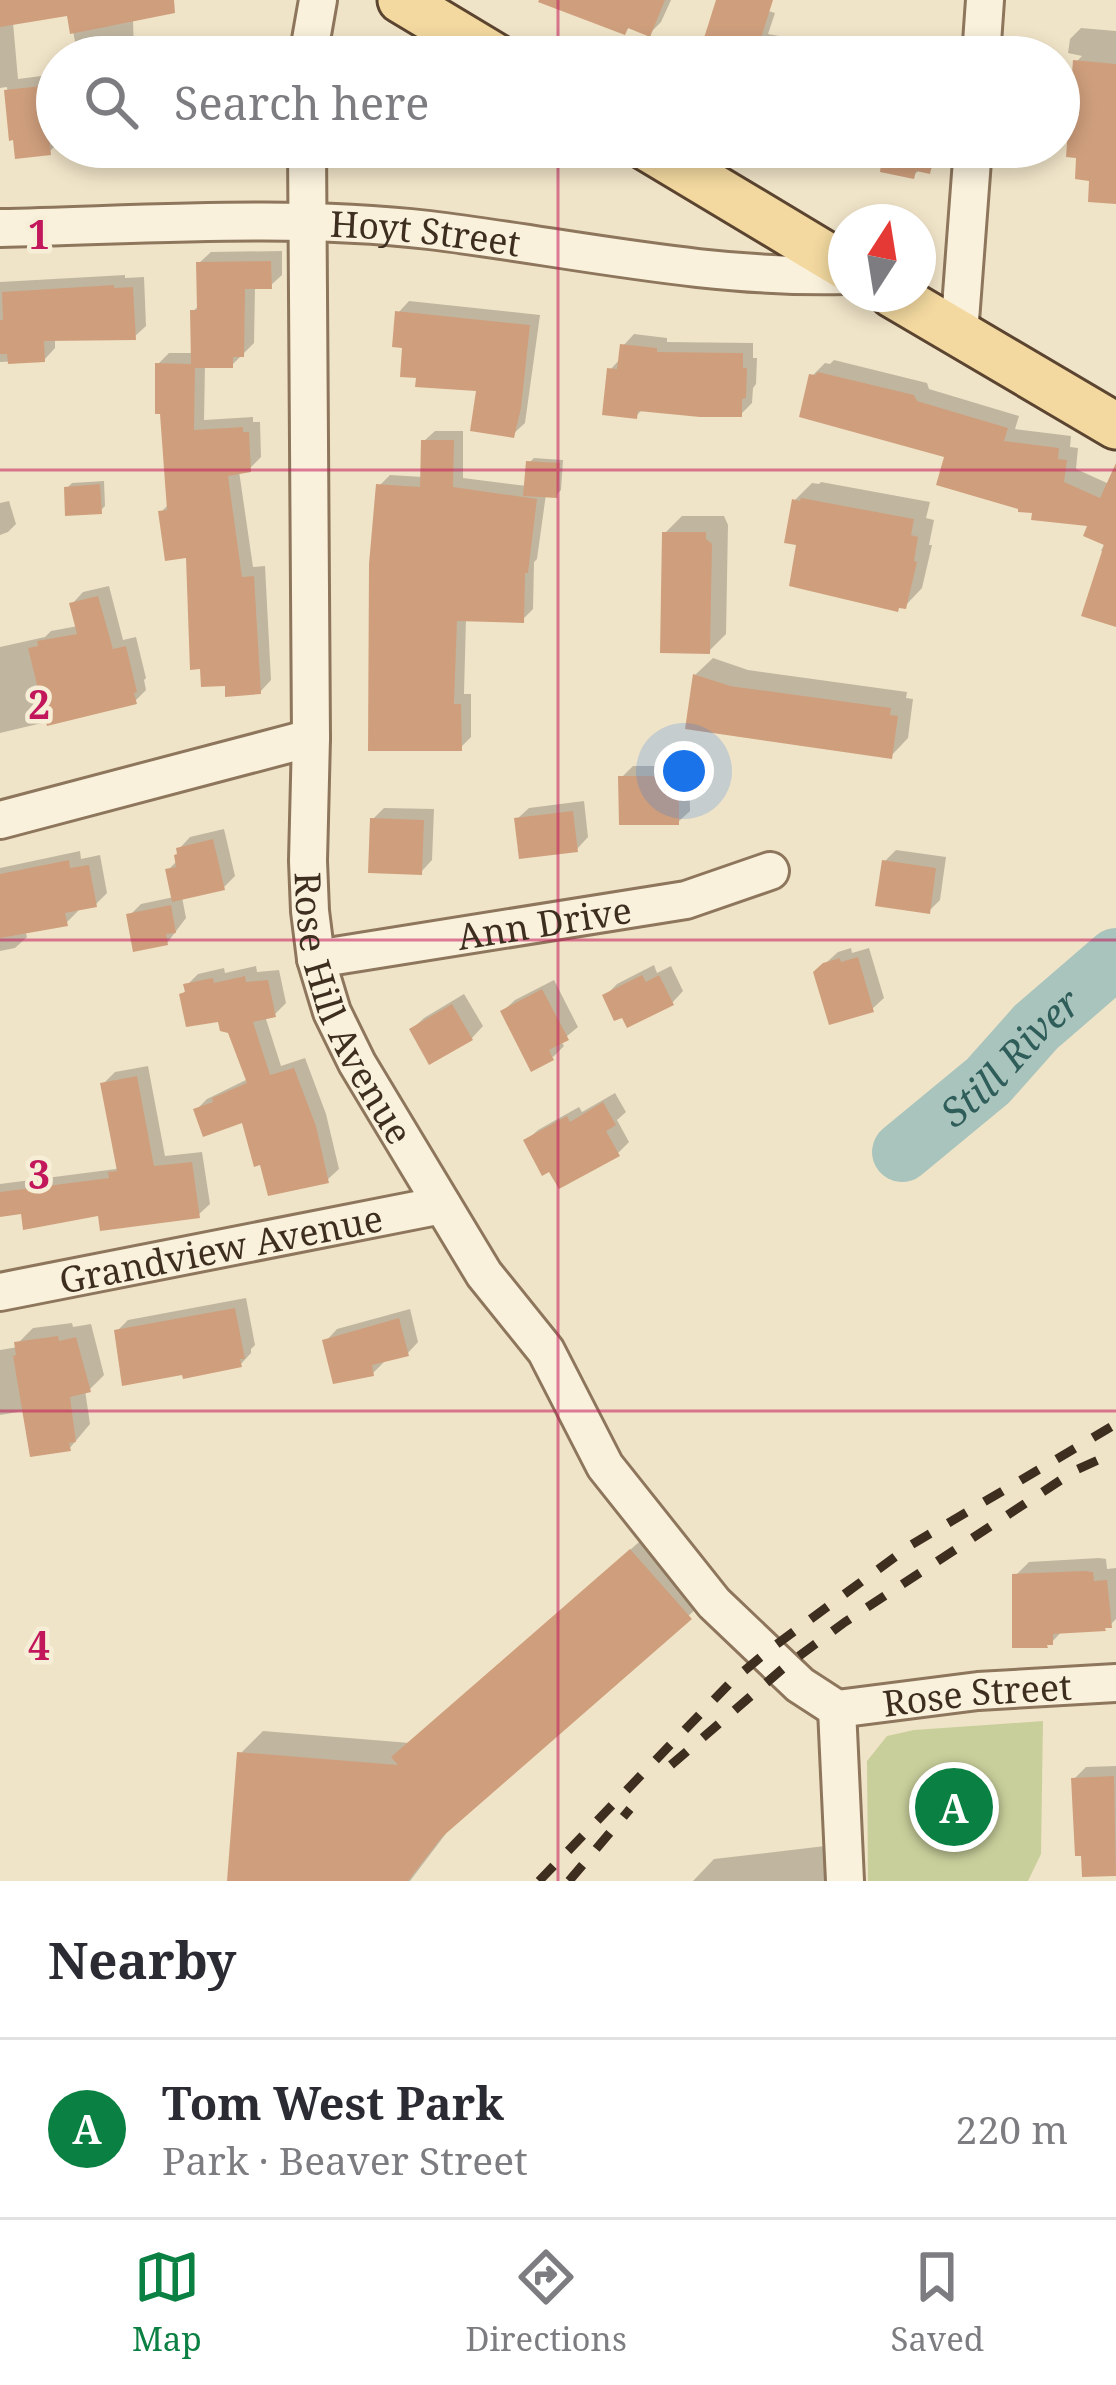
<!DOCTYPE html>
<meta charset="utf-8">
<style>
:root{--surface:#fff;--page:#f7f7f7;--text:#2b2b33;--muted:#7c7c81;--line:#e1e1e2;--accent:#0b8043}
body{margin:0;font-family:"Noto Serif",serif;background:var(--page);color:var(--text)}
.compass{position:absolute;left:828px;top:204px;width:108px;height:108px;border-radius:50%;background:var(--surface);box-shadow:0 6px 18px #0003;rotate:12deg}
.you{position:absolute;left:684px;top:771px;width:42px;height:42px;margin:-30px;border:9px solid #fff;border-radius:50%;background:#1a73e8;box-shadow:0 0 0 18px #1a73e833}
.badge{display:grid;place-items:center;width:78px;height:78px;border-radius:50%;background:var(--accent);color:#fff;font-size:39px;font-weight:700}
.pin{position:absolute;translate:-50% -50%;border:6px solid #fff;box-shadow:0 3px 12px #0006}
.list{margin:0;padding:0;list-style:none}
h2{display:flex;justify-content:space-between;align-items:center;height:156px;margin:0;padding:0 48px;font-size:51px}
h2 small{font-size:39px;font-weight:400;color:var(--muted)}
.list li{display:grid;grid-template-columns:78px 1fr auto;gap:36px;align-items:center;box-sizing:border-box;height:180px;padding:0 48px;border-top:3px solid var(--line)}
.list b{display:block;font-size:45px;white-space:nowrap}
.list p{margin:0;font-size:39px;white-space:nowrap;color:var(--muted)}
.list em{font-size:39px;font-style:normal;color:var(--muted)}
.icon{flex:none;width:66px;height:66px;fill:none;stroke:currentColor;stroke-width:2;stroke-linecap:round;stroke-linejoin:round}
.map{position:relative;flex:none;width:1116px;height:1881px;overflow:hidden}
.search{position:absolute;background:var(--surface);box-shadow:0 6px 18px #0003;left:36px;right:36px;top:36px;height:132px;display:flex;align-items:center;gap:30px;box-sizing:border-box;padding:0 42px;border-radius:66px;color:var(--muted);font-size:45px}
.sheet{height:336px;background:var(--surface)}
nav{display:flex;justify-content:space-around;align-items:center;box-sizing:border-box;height:168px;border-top:3px solid var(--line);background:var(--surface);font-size:33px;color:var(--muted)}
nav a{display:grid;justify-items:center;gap:6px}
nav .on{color:var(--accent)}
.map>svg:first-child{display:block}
.green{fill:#c9cf9b}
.shadow{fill:#0003}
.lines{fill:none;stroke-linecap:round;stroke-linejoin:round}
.river{stroke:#a9c4bc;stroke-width:60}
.building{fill:#cf9f7d}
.minor-casing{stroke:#8d765c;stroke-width:42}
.major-casing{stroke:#5b4430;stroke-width:51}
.minor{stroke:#faf1dc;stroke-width:36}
.major{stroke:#f3d9a0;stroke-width:45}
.rail{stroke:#3d2e20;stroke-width:9;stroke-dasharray:21 21;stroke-linecap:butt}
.grid{fill:none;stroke:#c2185b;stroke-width:3;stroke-opacity:0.55}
.labels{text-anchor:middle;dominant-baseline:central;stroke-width:9;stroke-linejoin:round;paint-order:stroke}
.street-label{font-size:36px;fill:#3d2e20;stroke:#f7eed8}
.water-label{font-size:39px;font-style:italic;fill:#2f5d5a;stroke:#f7eed8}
.grid-label{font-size:39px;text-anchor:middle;font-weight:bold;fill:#c2185b;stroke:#f7eed8;stroke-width:9;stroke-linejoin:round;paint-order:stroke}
</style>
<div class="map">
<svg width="1116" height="1881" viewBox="0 0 1116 1881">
<rect width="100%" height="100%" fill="#f0e4c8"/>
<polygon class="green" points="1043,1721 1041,1854 1028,1881 868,1881 867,1761 887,1736 914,1730"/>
<g class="shadow">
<polygon points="0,0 11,0 18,79 57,74 57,144 49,152 12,138 7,87 0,88"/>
<polygon points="67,0 154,0 133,18 134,57 78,57"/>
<polygon points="554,0 671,0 661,22 650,33 631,26 624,32"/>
<polygon points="726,0 734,0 775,13 768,34 899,57 702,57"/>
<polygon points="1081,28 1116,31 1116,201 1092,178 1076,62 1082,56 1068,53 1070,39"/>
<polygon points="883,147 943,147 941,159 929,171 920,169 913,176"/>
<polygon points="282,251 282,275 270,286 255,286 254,343 232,365 205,365 204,420 253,417 253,422 260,422 261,457 249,469 239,471 253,567 265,566 271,680 260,692 227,682 203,666 189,555 161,512 169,504 158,364 169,353 194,353 193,311 200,305 199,263 211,252"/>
<polygon points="125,275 125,278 144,277 146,326 134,337 55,338 55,348 44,360 0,362 0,282"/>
<polygon points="409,301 540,315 525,423 513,434 479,388 398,313"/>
<polygon points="634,334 667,338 667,342 753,343 753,358 757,358 756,384 753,388 752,403 741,414 644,408 636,416 610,370 621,358 623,346"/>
<polygon points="834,360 927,383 929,389 1019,416 1015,429 1071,436 1070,447 1078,448 1076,469 1116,487 1116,624 1104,552 1101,551 1105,542 1092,523 1035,510 812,376 825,363 830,364"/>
<polygon points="435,431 463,431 463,478 527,486 529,463 534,458 563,460 561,490 556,495 546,494 537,559 534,562 533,609 522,620 466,618 464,694 471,694 471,737 460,748 379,486 390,475 423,477 424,441"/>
<polygon points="104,481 105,506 100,511 67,488 72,483"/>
<polygon points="821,482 930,502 926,518 934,520 929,545 932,545 922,588 905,606 800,543 795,500 812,483 819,484"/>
<polygon points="9,501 16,524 8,532 0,535 0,503"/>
<polygon points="682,516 724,516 728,525 726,634 709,651 665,533"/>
<polygon points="109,586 123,640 136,637 146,678 144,680 146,690 135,701 0,733 0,647 45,637 51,631 78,626 72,604 83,592"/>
<polygon points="713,658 748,670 907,692 906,698 913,699 908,738 891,756 695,675"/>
<polygon points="633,766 689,766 690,811 678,822 621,778"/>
<polygon points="584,801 588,837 577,849 517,819 529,808"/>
<polygon points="384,808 434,809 432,860 421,872 373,819"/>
<polygon points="224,829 235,876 223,888 182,897 186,918 167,943 130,915 141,904 174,897 168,870 178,860 179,849 190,837"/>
<polygon points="896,850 946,857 940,900 929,911 885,861"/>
<polygon points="80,851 81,859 100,855 107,893 96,904 77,908 78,911 66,923 25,930 27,937 15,948 0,951 0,868"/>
<polygon points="851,948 852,953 869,948 884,998 872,1009 816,972 838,952"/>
<polygon points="654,965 657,973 671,966 683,991 672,1003 606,995 617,984"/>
<polygon points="256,966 257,972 279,970 286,1003 275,1014 265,1016 281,1066 305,1058 326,1114 339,1169 327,1180 244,1119 196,1110 207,1099 248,1079 230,1031 220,1019 182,995 187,989 187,985 198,974 224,968 225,973"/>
<polygon points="554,980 578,1027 561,1041 564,1046 553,1057 503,1011 515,1000"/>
<polygon points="464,994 483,1026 472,1038 412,1029 424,1018"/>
<polygon points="148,1066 165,1156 202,1152 210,1204 198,1215 24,1211 0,1214 0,1184 116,1169 119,1166 103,1084 115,1072"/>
<polygon points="615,1093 626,1112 617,1120 629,1142 618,1153 526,1141 538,1130 579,1107 582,1112"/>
<polygon points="246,1298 255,1345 251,1349 251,1353 240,1365 117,1331 128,1320"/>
<polygon points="410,1309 418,1342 407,1354 383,1359 384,1362 373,1373 326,1341 337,1329"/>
<polygon points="72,1323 73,1327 91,1324 104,1375 89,1390 85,1390 90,1424 69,1449 24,1411 0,1415 0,1350 18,1347 18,1343 33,1328"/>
<polygon points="655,1528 712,1595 457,1819 410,1881 230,1881 240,1754 263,1731 410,1743"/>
<polygon points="1099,1558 1106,1559 1107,1569 1116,1568 1116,1619 1110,1625 1063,1630 1052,1642 1015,1576 1029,1562"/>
<polygon points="1116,1766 1116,1873 1085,1874 1074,1779 1086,1767"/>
<polygon points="842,1844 844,1881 693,1881 714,1859"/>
</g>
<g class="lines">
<path class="river" id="s1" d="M902,1152L988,1081L1036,1027L1116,958"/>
</g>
<g class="building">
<polygon points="0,0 174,0 175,13 70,34 67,16 0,27"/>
<polygon points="539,0 665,0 650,37 628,28 625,35 538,2"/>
<polygon points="716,0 773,0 755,57 698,57"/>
<polygon points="1073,60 1116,64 1116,204 1088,202 1089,181 1075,179 1076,158 1066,157"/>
<polygon points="42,86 44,102 54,101 57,136 49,137 51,155 15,159 13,140 9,141 4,90"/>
<polygon points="859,147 936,147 930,174 916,171 914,179 880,172 881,164 858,159"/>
<polygon points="271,261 272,289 245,289 244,357 233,357 233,368 195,368 194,430 243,427 243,432 249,432 251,472 228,476 242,577 254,576 261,694 225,697 225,686 201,687 200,669 190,670 186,558 165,561 158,511 167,510 160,414 155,414 155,363 191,364 190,310 197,310 196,262"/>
<polygon points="114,285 114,288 133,287 136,340 44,341 45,362 8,364 7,354 0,354 0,320 3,320 2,292"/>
<polygon points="395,311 530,325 521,408 514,438 470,431 476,391 415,387 416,378 400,377 402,348 392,347"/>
<polygon points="620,344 657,348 657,352 743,353 743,368 747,368 746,398 742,399 742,417 700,417 638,411 637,419 602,415 607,368 617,369"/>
<polygon points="818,372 914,395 917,401 1008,428 1004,441 1059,448 1058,459 1067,460 1064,482 1100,498 1116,463 1116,627 1081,616 1104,545 1083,536 1087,526 1031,520 1032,513 1018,512 1018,509 936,485 944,457 799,417 809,374 815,375"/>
<polygon points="421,440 454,440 453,487 537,499 528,573 525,573 524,623 457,621 454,704 461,704 462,751 368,751 369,564 376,484 420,487"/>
<polygon points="526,461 560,463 557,498 523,496"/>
<polygon points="100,484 102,514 65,516 64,487"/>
<polygon points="801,498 914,519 911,535 918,537 914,561 917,562 906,609 899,608 898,612 789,586 796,545 784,543 792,499 800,501"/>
<polygon points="662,532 706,532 706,539 712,544 710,654 660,653"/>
<polygon points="98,596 113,649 126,646 137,692 134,693 137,704 47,726 28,648 38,646 37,641 77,634 69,603"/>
<polygon points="693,674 730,686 891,708 890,715 898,716 892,759 685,729"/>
<polygon points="618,776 679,776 679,825 619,825"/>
<polygon points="573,811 578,852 519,859 514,818"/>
<polygon points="370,818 424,820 422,875 368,873"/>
<polygon points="213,839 225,890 172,902 165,869 176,867 174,855 177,854 176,848"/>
<polygon points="69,860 70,868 89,865 97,907 65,913 68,926 0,938 0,874"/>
<polygon points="882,860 936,868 930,914 875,906"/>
<polygon points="171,905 176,933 166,934 168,945 133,952 126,914"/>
<polygon points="858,957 874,1012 829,1025 813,972 823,963 840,958 841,962"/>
<polygon points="642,975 646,982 659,975 674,1005 627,1028 622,1018 614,1021 602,995"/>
<polygon points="245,976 246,982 268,980 276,1017 253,1022 270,1075 294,1068 316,1126 329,1183 268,1196 260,1165 254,1167 242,1123 203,1137 193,1109 213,1102 212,1098 247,1083 228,1033 220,1031 218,1022 186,1027 179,994 185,992 183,984 213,978 214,983"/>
<polygon points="542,989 569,1040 549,1050 554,1060 531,1072 500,1011"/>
<polygon points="452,1004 473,1040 429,1065 409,1029"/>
<polygon points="137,1076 154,1166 192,1162 200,1218 100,1231 98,1216 23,1230 21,1214 0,1217 0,1192 109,1178 108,1172 117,1171 100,1083"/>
<polygon points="603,1102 616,1125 606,1131 620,1156 559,1189 549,1172 542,1176 523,1140 567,1116 570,1122"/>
<polygon points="235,1308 245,1359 240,1359 242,1367 183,1379 182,1375 122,1386 114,1330"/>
<polygon points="399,1318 409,1356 372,1365 374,1376 333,1384 322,1340"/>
<polygon points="58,1336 59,1341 76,1337 91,1392 70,1397 76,1442 69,1443 71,1451 30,1457 13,1356 16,1355 14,1342"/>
<polygon points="630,1549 692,1619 442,1837 408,1881 227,1881 237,1752 398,1765 391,1757"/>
<polygon points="1084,1571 1093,1572 1094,1581 1107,1580 1112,1628 1105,1628 1106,1631 1053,1634 1053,1645 1047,1645 1048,1648 1012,1648 1012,1574"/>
<polygon points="1114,1776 1116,1876 1082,1877 1081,1856 1075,1856 1071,1778"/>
</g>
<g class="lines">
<defs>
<g id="minor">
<polyline points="308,57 318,0"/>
<polyline points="981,57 985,0"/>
<path id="s2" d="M307,147L311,738L308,861L310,911L316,959L332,1012L357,1063L484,1274L546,1351L605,1466L714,1603L800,1685L837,1709"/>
<path id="s3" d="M0,228C142,225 287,214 429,230C568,247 706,279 846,275"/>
<polyline points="959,334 973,147"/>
<polyline points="0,820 311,738"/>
<path id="s4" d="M316,959L686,900L770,871"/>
<path id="s5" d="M0,1292L442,1205"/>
<path id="s6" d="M837,1709L978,1691L1116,1683"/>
<polyline points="837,1709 845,1881"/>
</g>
<g id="major">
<polyline points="401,0 496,57"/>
<polyline points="646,147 846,267"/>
<polyline points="892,294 1116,426"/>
</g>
</defs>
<use href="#minor" class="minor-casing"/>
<use href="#major" class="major-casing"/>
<use href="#minor" class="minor"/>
<use href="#major" class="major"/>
<g class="rail">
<polyline points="671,1765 787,1665 845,1622 1076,1470 1116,1452"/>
<polyline points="539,1881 732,1681 769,1650 911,1545 1116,1424"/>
<polyline points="569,1881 630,1809"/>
</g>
</g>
<path class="grid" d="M558,0V57M558,147V1881M0,470H1116M0,940H1116M0,1411H1116"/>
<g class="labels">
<g class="street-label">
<text stroke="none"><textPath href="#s3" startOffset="426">Hoyt Street</textPath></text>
<text stroke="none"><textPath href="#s4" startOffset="231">Ann Drive</textPath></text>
<text stroke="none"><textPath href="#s2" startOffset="870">Rose Hill Avenue</textPath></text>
<text stroke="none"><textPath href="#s5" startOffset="225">Grandview Avenue</textPath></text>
<text stroke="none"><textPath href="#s6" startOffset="141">Rose Street</textPath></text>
</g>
<g class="water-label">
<text stroke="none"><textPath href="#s1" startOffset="144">Still River</textPath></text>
</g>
</g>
<g class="grid-label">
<text x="39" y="249">1</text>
<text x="39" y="719">2</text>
<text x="39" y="1189">3</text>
<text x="39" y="1660">4</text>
</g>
</svg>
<svg class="compass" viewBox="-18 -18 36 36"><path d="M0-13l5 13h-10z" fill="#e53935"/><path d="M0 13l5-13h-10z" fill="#7c7c81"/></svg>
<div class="you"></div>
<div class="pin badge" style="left:954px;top:1807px">A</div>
<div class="search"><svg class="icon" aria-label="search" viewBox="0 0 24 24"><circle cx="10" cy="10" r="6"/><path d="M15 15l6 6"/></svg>Search here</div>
</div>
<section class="sheet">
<h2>Nearby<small></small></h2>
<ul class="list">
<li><span class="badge">A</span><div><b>Tom West Park</b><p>Park · Beaver Street</p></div><em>220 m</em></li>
</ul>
</section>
<nav>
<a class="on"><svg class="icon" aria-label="map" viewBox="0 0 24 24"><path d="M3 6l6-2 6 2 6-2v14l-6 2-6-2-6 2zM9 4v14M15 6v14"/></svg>Map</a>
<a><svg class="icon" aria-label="directions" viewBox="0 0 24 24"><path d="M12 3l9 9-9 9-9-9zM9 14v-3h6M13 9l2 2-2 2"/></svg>Directions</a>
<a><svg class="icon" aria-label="saved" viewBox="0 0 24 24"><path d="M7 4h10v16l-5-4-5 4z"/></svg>Saved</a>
</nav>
